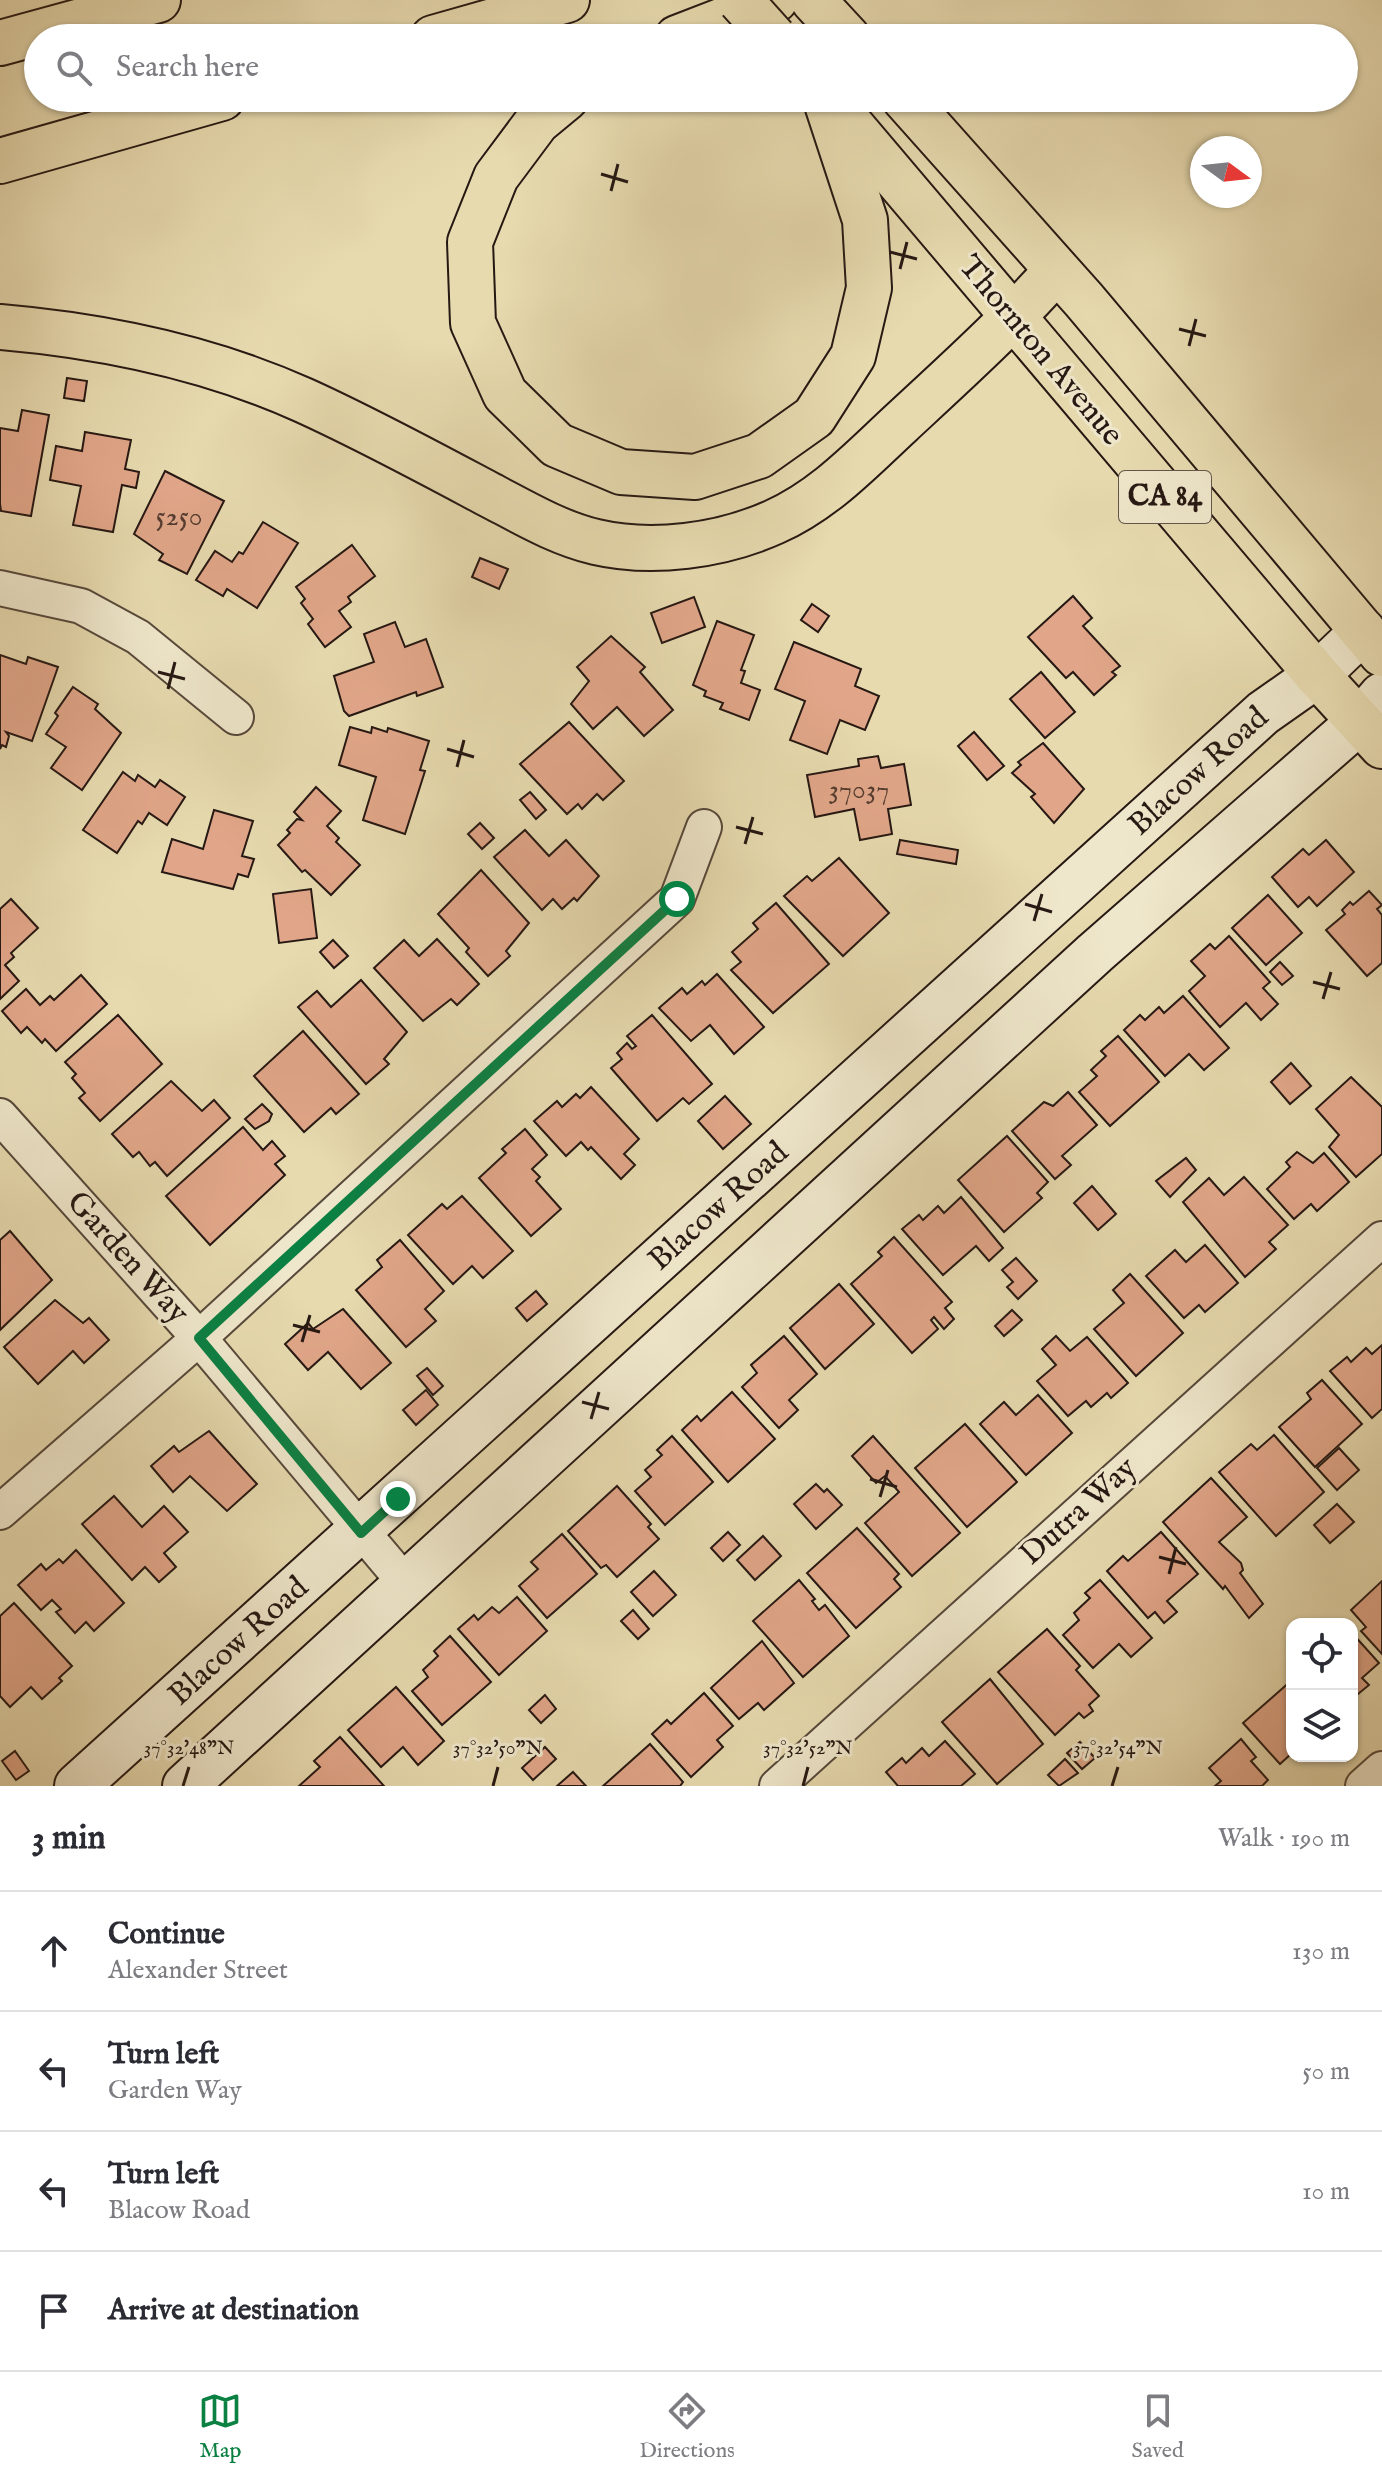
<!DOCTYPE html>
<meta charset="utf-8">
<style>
:root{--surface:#fff;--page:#f7f7f7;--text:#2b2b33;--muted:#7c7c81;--line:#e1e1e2;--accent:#0b8043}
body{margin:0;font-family:"IM FELL English",serif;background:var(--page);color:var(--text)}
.controls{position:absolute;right:24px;bottom:24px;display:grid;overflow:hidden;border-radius:16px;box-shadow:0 2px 6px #0004}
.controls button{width:72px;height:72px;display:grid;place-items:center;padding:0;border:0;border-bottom:2px solid var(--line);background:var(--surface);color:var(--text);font:40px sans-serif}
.compass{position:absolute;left:1190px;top:136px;width:72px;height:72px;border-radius:50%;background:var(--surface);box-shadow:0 2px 6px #0004;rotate:105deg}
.stop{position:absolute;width:24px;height:24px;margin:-18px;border:6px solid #0b8043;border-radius:50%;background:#fff}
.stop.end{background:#0b8043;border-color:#fff;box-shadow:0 2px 8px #0008}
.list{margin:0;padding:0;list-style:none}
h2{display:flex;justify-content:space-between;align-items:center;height:104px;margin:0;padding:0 32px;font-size:34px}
h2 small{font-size:26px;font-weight:400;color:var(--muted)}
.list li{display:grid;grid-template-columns:52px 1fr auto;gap:24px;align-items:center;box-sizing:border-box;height:120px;padding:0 32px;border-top:2px solid var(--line)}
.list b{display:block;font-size:30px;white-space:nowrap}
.list p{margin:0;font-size:26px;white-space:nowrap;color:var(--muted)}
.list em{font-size:26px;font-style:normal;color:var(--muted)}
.icon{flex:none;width:44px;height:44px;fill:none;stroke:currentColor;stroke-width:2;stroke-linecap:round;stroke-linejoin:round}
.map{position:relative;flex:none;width:1382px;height:1786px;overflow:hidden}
.search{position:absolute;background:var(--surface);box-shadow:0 2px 6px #0004;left:24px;right:24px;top:24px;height:88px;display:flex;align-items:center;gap:20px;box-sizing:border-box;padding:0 28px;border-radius:44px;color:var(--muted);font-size:30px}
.sheet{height:584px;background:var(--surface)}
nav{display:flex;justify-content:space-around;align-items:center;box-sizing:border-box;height:112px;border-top:2px solid var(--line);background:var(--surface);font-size:22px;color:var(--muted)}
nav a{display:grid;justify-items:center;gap:4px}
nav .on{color:var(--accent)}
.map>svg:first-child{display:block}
.building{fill:#e1a689;stroke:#261813;stroke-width:2}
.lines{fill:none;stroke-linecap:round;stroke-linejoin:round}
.street-casing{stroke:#56483a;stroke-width:38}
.secondary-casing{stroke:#261813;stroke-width:48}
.primary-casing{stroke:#261813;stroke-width:48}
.highway-casing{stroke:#261813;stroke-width:48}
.street{stroke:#efe7cb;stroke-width:34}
.secondary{stroke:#efe7cb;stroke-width:44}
.primary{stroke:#e7daaf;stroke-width:44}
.highway{stroke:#e7daaf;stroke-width:44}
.primary-bridge-casing{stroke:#261813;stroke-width:48;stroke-linecap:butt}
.primary-bridge{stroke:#e7daaf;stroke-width:44}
.route{stroke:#0b8043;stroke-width:10}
.ticks{fill:none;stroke:#261813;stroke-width:3}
.labels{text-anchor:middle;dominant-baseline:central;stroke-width:6;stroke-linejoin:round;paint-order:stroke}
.number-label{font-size:28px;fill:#553c30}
.shield{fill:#efe7cb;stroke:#62564a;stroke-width:2}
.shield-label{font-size:30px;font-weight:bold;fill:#261813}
.street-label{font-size:32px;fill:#261813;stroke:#efe7cb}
.ticks-label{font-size:20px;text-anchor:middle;fill:#261813;stroke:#efe7cb;stroke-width:6;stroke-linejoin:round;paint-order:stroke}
</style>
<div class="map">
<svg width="1382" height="1786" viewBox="0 0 1382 1786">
<rect width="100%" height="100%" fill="#e7daaf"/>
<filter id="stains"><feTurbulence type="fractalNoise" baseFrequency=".0025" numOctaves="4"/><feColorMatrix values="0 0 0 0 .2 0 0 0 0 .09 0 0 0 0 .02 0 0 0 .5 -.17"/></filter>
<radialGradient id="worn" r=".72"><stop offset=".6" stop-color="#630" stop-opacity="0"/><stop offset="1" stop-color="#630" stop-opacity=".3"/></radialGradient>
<g class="building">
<polygon points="67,378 87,381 84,401 64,398"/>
<polygon points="22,410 49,415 31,516 1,511 0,504 0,428 18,431"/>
<polygon points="85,432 131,440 125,469 139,472 136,488 122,485 113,532 73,525 81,486 50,480 56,446 82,451"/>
<polygon points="165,471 224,501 187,574 159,560 163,554 134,534"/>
<polygon points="263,522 298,543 257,608 227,589 223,596 196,580 215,551 232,562 239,552 243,554"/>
<polygon points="352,545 375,576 348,597 351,602 339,611 351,627 325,647 308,624 313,619 301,603 305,599 296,587"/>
<polygon points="480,558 508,569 499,589 472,577"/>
<polygon points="1073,596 1092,618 1083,626 1120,666 1112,672 1116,675 1094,695 1073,672 1066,678 1028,637"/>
<polygon points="694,597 705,627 662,643 651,613"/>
<polygon points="812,604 829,616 818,632 801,620"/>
<polygon points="717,621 754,635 741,670 745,671 741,683 760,690 749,720 720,709 723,703 704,696 706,691 693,685"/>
<polygon points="395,622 405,647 426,639 443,687 417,696 416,692 349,716 344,711 334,676 374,662 364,634"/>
<polygon points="611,636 645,667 640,672 673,710 644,736 617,707 593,729 571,704 589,681 577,667"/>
<polygon points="794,642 861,669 855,686 879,696 865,730 840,720 827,754 790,740 805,701 775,689"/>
<polygon points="0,655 26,664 28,657 58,667 32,741 6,732 9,736 6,747 2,745 0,749"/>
<polygon points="1041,672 1075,712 1045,738 1010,699"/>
<polygon points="73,687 98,704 95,709 121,733 82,790 51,768 66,747 46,734 58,716 55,713"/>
<polygon points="569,722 624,781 603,800 597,794 582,809 578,804 567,814 520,764"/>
<polygon points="350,727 371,733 372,727 387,732 388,728 429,741 420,770 425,771 405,834 363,820 376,777 339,765"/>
<polygon points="974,732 1004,766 987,780 958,746"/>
<polygon points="1043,743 1084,789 1054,823 1031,797 1035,794 1012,773 1021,765 1018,762"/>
<polygon points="878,756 881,768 904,764 911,805 888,809 892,834 860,840 854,809 815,817 807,775 859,766 858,759"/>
<polygon points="123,772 135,781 138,775 155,787 160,780 185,797 167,825 149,813 142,824 138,821 117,853 83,830"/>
<polygon points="316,787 341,811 327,826 339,838 336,842 360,865 331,895 305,870 302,872 278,845 290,833 287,830 297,819 302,820 294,812"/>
<polygon points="530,792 546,810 536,819 520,800"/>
<polygon points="214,810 253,821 242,856 254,859 248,877 238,874 233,889 162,872 172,839 203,849"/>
<polygon points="480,823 494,838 482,849 468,834"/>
<polygon points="525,830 549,856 566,840 599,876 577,901 574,898 562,909 553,899 542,910 494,857"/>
<polygon points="900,840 958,850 956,864 897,854"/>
<polygon points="1326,840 1354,872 1317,906 1309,897 1298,907 1272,877 1303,849 1309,855"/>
<polygon points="839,858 889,913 843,956 784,896 807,876 812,881"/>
<polygon points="481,870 529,923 506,951 510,956 488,976 466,952 469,948 438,914"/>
<polygon points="311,889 317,938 279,943 273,894"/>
<polygon points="1369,891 1382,905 1377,909 1382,915 1382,963 1367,976 1326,930 1345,914 1342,910 1350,902 1353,905"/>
<polygon points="1268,895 1302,933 1266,965 1232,928"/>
<polygon points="11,899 38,928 11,953 14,957 5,965 19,981 0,999 0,909"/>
<polygon points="776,903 829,964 773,1013 731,970 741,962 732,952 758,929 753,923"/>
<polygon points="1229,936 1270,982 1263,988 1278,1004 1261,1020 1246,1003 1220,1027 1189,991 1205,976 1191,961 1210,944 1215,949"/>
<polygon points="437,939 479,984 457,1005 451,999 423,1021 374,968 404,940 419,956"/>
<polygon points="333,940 348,956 334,968 320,952"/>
<polygon points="1280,962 1293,976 1282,985 1270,972"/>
<polygon points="717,974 764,1027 734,1054 710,1025 691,1041 659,1008 682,988 687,994 702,981 705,985"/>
<polygon points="81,975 107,1004 56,1051 45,1039 42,1043 27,1027 21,1033 2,1011 26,989 40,1005 50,996 54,1000"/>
<polygon points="361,980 407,1032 384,1059 389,1064 366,1084 298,1007 317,991 331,1007"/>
<polygon points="1183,996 1229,1048 1204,1070 1189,1054 1165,1076 1124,1030 1140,1015 1145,1020 1159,1007 1164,1013"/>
<polygon points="118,1015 162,1064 100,1121 79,1098 85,1093 72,1078 76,1074 65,1062"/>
<polygon points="652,1015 712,1084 689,1104 683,1098 657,1121 611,1068 622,1059 617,1053 627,1043 632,1049 636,1046 627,1036"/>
<polygon points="303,1031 359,1094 336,1114 331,1108 304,1132 254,1076"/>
<polygon points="1118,1036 1159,1082 1110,1126 1079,1092 1097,1076 1091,1070 1106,1056 1101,1051"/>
<polygon points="1291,1063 1311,1086 1290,1104 1271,1082"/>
<polygon points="1351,1077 1382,1107 1382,1154 1356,1177 1329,1147 1339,1135 1316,1109"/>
<polygon points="171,1081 202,1111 214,1100 230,1118 167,1176 155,1162 150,1166 139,1152 133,1157 112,1134"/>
<polygon points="591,1087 639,1139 624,1154 635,1165 621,1179 591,1147 588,1150 581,1142 566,1156 534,1121 557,1101 562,1107 576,1094 580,1098"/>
<polygon points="1068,1092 1097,1125 1062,1156 1071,1165 1055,1179 1012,1131 1044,1102 1053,1106"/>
<polygon points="725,1096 751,1124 723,1149 698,1121"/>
<polygon points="262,1104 272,1114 269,1121 255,1129 245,1119"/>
<polygon points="243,1127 263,1150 272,1141 285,1156 275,1164 285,1175 210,1245 166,1196"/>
<polygon points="525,1129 547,1155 532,1169 540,1177 536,1181 561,1209 531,1236 479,1178 506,1153 502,1149"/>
<polygon points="1007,1136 1048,1182 1037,1193 1042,1198 1004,1232 958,1180"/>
<polygon points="1297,1152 1313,1163 1324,1153 1349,1182 1317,1211 1311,1204 1294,1219 1267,1189 1290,1167 1286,1162"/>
<polygon points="1186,1158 1196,1170 1170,1197 1156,1181"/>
<polygon points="1244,1177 1288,1225 1269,1242 1276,1249 1245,1277 1183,1202 1209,1178 1224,1195"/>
<polygon points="1092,1186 1116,1214 1098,1230 1074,1203"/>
<polygon points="462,1196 513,1251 483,1278 472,1266 453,1284 408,1235 442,1204 447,1209"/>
<polygon points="961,1197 1003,1248 989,1261 976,1246 943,1275 902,1229 919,1215 923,1220 938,1206 944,1213"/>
<polygon points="10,1231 52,1280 0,1330 0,1240"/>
<polygon points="894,1237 952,1302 945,1308 954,1319 944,1329 934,1317 931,1320 938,1329 912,1353 851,1284 882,1256 878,1252"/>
<polygon points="400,1240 444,1291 425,1309 436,1321 406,1347 356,1290 382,1267 377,1260"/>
<polygon points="1205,1245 1238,1283 1205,1312 1199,1305 1184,1318 1146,1276 1175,1250 1186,1262"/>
<polygon points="1016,1258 1037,1281 1018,1299 1007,1287 1013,1282 1002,1270"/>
<polygon points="1130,1274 1183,1333 1136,1376 1094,1329 1124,1303 1113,1290"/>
<polygon points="839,1284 874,1324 825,1369 790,1328"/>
<polygon points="536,1291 547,1304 527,1321 516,1308"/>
<polygon points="55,1300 83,1323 89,1318 109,1340 84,1363 73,1351 38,1384 4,1347"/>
<polygon points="343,1309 391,1363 361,1389 328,1352 308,1370 285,1344 308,1323 313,1329"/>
<polygon points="1012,1310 1022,1320 1004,1336 995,1326"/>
<polygon points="784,1336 817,1374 789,1400 798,1410 779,1428 742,1387 757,1373 751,1365"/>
<polygon points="1056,1336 1070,1351 1087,1337 1128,1383 1111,1398 1107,1393 1091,1407 1086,1401 1068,1416 1037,1381 1056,1365 1042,1349"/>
<polygon points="1382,1345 1382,1409 1372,1418 1330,1371 1347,1357 1351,1362 1366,1348 1372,1354"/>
<polygon points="427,1368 443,1386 433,1395 417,1376"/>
<polygon points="1322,1380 1362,1424 1315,1467 1279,1427 1311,1399 1307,1393"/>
<polygon points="426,1390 438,1405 416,1425 403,1410"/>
<polygon points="732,1392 775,1439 728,1482 682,1430 697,1416 701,1421"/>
<polygon points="1038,1395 1072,1433 1026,1475 980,1424 1004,1402 1016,1415"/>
<polygon points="965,1424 1017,1482 967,1527 915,1468"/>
<polygon points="209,1431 257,1484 227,1511 190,1476 173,1492 151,1466 174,1446 179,1452"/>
<polygon points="1274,1435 1324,1492 1276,1536 1219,1472 1251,1444 1257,1450"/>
<polygon points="672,1436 713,1482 665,1525 635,1491 651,1477 645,1470 662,1455 657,1450"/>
<polygon points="873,1436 960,1533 912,1576 865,1523 899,1492 885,1476 876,1483 852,1456"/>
<polygon points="1339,1448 1359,1470 1337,1490 1317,1468"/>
<polygon points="1211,1478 1247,1517 1219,1542 1241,1563 1243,1570 1240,1573 1263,1604 1249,1618 1225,1586 1223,1589 1163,1522"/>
<polygon points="816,1484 824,1492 827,1489 842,1505 816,1529 794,1504"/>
<polygon points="617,1486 651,1524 648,1527 659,1539 617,1577 606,1565 601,1568 568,1531"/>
<polygon points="114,1496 142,1527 164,1506 188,1532 164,1553 176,1567 159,1582 145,1567 132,1580 82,1524"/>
<polygon points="1337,1504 1354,1522 1330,1543 1314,1525"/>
<polygon points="857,1528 899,1574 894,1579 901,1587 856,1628 807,1573"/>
<polygon points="728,1532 740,1545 723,1561 711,1548"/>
<polygon points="1161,1532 1198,1574 1167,1601 1177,1612 1164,1623 1155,1612 1148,1618 1107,1571 1123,1556 1128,1561"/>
<polygon points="562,1534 597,1574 547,1618 519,1586 538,1569 531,1562"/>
<polygon points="763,1536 781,1556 755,1580 737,1560"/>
<polygon points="76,1550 124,1603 94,1631 86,1622 75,1633 56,1612 61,1609 52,1600 41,1610 18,1585 41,1564 46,1570 59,1559 63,1563"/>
<polygon points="654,1571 676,1595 653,1616 631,1592"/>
<polygon points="799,1580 815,1599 812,1601 819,1610 825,1605 849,1636 803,1677 753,1621"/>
<polygon points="1100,1580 1152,1638 1131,1657 1119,1644 1093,1668 1063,1635 1079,1620 1074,1613 1090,1598 1085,1593"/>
<polygon points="1382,1581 1382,1654 1361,1631 1366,1627 1351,1610"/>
<polygon points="517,1597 547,1631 499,1675 458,1629 474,1615 478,1620 492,1607 499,1613"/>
<polygon points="14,1603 72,1666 59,1678 62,1681 42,1699 31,1687 10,1707 0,1696 0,1616"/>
<polygon points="633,1610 649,1629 638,1639 621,1621"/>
<polygon points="1047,1629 1080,1666 1076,1670 1099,1696 1089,1705 1093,1711 1084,1718 1079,1713 1055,1735 998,1672"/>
<polygon points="1352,1633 1379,1663 1362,1678 1369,1685 1352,1699"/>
<polygon points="450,1636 491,1682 442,1725 412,1691 428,1677 423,1670 438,1656 434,1651"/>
<polygon points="762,1641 794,1683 764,1710 758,1703 739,1719 711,1688"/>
<polygon points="990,1679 1043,1744 997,1784 942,1722"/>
<polygon points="1292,1680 1292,1753 1280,1764 1243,1723"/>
<polygon points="396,1687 444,1741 418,1765 403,1747 381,1767 348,1730"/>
<polygon points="704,1693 733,1726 717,1740 723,1747 691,1777 652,1734 667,1720 671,1724"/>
<polygon points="545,1695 556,1709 541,1723 529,1710"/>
<polygon points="340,1737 384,1786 299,1786 320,1767 314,1761"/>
<polygon points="1241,1739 1256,1757 1251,1761 1268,1780 1262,1786 1215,1786 1221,1781 1209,1768"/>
<polygon points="945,1741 975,1774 961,1786 898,1786 886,1772 902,1758 906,1763 922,1748 929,1756"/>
<polygon points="1080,1742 1095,1758 1082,1769 1067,1753"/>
<polygon points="650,1744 683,1782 680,1786 603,1786"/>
<polygon points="545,1747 556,1759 533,1780 522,1768"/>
<polygon points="15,1751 29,1771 16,1780 2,1761"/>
<polygon points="1065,1759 1078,1773 1059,1786 1048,1775"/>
<polygon points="573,1772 586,1786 557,1786"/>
</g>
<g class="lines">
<defs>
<g id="street">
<polyline points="0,588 81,606 138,637 236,717"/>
<polyline points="0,1116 199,1338 407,1585"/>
<polyline points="0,1512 199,1338 677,899 704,827"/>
<polyline points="777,1786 1382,1239"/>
<polyline points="1363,1786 1382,1769"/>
</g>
<g id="secondary">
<polyline points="77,1786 1263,713 1317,675 1363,631"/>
<polyline points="185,1786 1095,953 1360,721 1382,695"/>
</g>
<g id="primary">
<polyline points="813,0 848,38"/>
<polyline points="828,98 1317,675 1382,746"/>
<polyline points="904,98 1084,300 1382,654"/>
</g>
<g id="highway">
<polyline points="433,38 567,0"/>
<polyline points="677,38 775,0"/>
<polyline points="0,43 158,0"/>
<polyline points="566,98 537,122 496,177 470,242 473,323 505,394 557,445 621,472 695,477 759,456 814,417 853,356 869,288 865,220 825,98"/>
<polyline points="0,161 222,98"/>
<path d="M0,327C105,336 207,357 303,400C365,428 426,461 486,493C521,511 557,533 596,542C652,555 721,546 774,522C824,500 862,459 901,423C955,373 1008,325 1056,271"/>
</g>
</defs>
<use href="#street" class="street-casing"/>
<use href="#secondary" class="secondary-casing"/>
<use href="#primary" class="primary-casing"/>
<use href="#highway" class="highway-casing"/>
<use href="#street" class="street"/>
<use href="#secondary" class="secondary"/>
<use href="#primary" class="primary"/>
<use href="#highway" class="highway"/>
<defs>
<polyline id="primary-bridge" points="740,0 774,38"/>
</defs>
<use href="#primary-bridge" class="primary-bridge-casing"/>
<use href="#primary-bridge" class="primary-bridge"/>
</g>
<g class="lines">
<polyline class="route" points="398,1499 361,1533 199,1338 677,899"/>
</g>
<path class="ticks" d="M601,174L628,182M611,191L618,164M890,252L917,259M900,269L907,242M1179,329L1206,336M1189,346L1196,319M158,672L185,679M168,689L175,662M447,749L474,757M457,767L464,740M736,827L763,834M745,844L753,817M1025,904L1052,912M1034,921L1042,894M1313,982L1340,989M1323,999L1331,972M293,1325L320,1332M302,1342L310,1315M582,1402L609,1409M591,1419L599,1392M870,1479L897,1487M880,1497L888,1470M1159,1557L1186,1564M1169,1574L1176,1547M183,1786L189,1767M493,1786L498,1767M803,1786L808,1767M1112,1786L1118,1767"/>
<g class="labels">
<g class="number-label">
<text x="179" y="517">5250</text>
<text x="859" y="790">37037</text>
</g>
<rect class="shield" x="1119" y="471" width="92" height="52" rx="6"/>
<g class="shield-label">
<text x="1165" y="497">CA 84</text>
</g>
<g class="street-label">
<text transform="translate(1040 351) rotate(50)">Thornton Avenue</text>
<text transform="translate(1199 772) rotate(-42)">Blacow Road</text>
<text transform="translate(719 1207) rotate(-42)">Blacow Road</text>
<text transform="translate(127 1258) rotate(48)">Garden Way</text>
<text transform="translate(1079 1512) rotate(-42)">Dutra Way</text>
<text transform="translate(239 1642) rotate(-42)">Blacow Road</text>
</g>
</g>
<g class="ticks-label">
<text x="189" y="1754">37°32'48"N</text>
<text x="498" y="1754">37°32'50"N</text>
<text x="808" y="1754">37°32'52"N</text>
<text x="1118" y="1754">37°32'54"N</text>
</g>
<rect width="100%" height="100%" filter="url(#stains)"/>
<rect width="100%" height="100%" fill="url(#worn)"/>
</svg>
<div class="controls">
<button><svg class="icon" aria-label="locate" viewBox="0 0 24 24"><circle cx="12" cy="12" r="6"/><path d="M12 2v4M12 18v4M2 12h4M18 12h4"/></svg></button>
<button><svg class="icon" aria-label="layers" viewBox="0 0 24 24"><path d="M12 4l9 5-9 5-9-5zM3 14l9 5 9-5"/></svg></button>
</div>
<svg class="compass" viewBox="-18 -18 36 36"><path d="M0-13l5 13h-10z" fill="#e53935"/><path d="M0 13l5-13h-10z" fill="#7c7c81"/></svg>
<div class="stop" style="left:677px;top:899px"></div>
<div class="stop end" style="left:398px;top:1499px"></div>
<div class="search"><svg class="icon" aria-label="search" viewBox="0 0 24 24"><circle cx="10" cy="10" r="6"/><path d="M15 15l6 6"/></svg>Search here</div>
</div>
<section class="sheet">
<h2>3 min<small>Walk · 190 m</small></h2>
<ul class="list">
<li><svg class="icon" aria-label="ahead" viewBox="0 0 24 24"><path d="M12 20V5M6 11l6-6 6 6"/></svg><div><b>Continue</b><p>Alexander Street</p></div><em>130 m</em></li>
<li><svg class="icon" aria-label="left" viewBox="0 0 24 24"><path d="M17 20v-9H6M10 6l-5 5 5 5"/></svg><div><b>Turn left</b><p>Garden Way</p></div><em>50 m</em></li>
<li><svg class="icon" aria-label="left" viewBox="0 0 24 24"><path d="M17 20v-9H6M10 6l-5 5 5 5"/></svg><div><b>Turn left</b><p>Blacow Road</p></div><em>10 m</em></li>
<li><svg class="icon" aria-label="arrive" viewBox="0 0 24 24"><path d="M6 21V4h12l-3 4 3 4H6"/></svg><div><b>Arrive at destination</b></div></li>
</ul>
</section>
<nav>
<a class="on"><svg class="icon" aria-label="map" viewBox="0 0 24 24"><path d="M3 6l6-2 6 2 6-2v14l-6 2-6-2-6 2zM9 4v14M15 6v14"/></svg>Map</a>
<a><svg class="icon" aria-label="directions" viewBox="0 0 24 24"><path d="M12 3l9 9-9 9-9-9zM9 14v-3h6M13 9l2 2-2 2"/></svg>Directions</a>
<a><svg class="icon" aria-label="saved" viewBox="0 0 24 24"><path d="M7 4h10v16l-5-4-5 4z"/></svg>Saved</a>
</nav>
